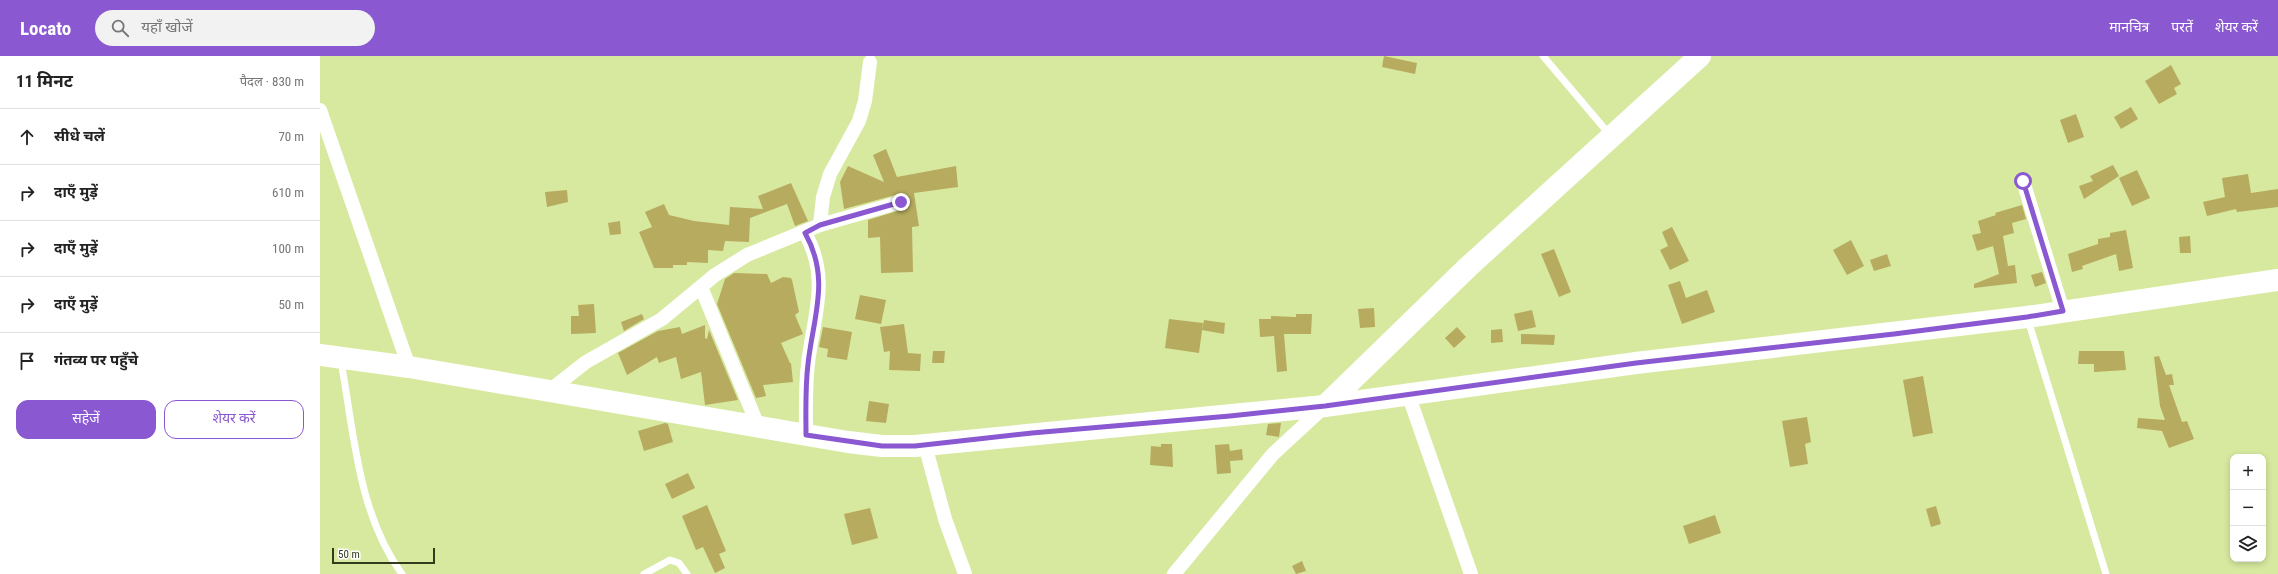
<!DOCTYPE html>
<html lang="hi">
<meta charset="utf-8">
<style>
:root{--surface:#fff;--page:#f2f2f2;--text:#222;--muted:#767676;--line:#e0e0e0;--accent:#8a58d1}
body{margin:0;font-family:"Roboto Condensed","Noto Sans Devanagari",sans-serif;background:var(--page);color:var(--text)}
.controls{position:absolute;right:12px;bottom:12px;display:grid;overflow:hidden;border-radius:8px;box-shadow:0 2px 6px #0003}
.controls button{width:36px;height:36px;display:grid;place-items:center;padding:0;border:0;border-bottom:1px solid var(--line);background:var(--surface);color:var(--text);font:20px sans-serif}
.scale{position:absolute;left:12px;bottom:10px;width:103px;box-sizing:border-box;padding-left:4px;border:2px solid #343b1d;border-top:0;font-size:11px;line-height:14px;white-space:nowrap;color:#343b1d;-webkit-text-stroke:3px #fff;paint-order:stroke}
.stop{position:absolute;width:12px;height:12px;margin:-9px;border:3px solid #8a58d1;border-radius:50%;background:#fff}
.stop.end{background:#8a58d1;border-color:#fff;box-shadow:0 1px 4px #0008}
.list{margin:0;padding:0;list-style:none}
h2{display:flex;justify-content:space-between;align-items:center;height:52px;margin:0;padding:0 16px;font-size:17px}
h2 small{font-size:13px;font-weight:400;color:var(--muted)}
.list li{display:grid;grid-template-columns:26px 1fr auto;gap:12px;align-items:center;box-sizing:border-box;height:56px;padding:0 16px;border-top:1px solid var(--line)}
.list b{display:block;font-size:15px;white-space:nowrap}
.list em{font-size:13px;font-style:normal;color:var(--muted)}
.actions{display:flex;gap:8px;padding:12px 16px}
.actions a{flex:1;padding:9px 0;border:1px solid var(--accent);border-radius:12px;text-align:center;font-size:14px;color:var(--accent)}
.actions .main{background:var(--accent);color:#fff}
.icon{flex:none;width:22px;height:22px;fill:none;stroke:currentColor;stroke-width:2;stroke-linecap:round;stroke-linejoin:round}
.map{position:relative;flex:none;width:1958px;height:518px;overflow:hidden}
header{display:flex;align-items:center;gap:24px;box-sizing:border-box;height:56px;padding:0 20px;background:var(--accent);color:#fff}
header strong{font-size:19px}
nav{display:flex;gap:22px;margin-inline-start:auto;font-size:14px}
.search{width:280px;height:36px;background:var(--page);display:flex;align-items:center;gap:10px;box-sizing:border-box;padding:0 14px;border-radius:22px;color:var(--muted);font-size:15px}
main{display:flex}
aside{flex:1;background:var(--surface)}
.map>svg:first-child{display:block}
.building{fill:#b7ab5f}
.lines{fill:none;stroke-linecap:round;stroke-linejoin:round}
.lane{stroke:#fff;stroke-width:7}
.street{stroke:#fff;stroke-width:14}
.primary{stroke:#fff;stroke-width:22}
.route{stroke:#8a58d1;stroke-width:5}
</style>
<header>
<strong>Locato</strong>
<div class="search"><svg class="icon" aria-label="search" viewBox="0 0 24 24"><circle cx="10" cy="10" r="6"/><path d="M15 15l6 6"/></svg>यहाँ खोजें</div>
<nav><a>मानचित्र</a><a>परतें</a><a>शेयर करें</a></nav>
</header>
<main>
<aside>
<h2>11 मिनट<small>पैदल · 830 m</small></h2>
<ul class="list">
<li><svg class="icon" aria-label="ahead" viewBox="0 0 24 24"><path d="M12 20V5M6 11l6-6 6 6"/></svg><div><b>सीधे चलें</b></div><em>70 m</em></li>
<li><svg class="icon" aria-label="right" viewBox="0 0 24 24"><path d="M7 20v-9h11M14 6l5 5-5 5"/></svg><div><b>दाएँ मुड़ें</b></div><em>610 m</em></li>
<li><svg class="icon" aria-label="right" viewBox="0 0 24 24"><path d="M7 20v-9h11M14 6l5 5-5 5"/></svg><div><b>दाएँ मुड़ें</b></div><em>100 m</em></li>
<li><svg class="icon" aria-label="right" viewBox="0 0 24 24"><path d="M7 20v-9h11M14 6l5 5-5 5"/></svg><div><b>दाएँ मुड़ें</b></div><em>50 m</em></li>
<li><svg class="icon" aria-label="arrive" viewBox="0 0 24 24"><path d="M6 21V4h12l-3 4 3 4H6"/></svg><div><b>गंतव्य पर पहुँचे</b></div></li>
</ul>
<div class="actions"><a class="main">सहेजें</a><a>शेयर करें</a></div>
</aside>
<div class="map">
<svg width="1958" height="518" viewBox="0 0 1958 518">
<rect width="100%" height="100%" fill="#d7e99f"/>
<g class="building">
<polygon points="1064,0 1097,7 1095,18 1062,11"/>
<polygon points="1851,9 1861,28 1854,32 1857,38 1839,48 1825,25"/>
<polygon points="1811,51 1818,63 1801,73 1794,61"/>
<polygon points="1756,58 1764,81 1748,87 1740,64"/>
<polygon points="566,93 577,121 636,110 638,131 594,137 599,170 592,171 593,216 561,217 560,181 548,182 548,164 587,152 589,148 587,140 579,138 524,153 520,126 528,110 564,126 553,99"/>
<polygon points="1793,109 1799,120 1764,143 1759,130 1773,125 1770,120"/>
<polygon points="1817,114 1830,142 1812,150 1799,122"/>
<polygon points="1928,118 1931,137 1958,133 1958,151 1917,156 1916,153 1887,160 1883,146 1905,141 1902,122"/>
<polygon points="471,127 488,165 475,170 467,148 430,162 429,186 405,185 403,195 388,194 388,207 367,206 367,209 353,209 353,212 334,212 319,176 332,171 325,156 344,148 349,159 374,165 409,169 410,151 443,153 438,140"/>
<polygon points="247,134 248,146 227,151 225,136"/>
<polygon points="1702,149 1706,163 1692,167 1694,177 1683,180 1688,210 1695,209 1697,227 1654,232 1654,228 1679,218 1673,190 1657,195 1652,179 1661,177 1658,165 1676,159 1675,157"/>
<polygon points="300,165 301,178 290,179 288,167"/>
<polygon points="1352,171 1369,205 1350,214 1340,194 1348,190 1342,176"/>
<polygon points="1806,174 1813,212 1799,215 1796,198 1762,210 1763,213 1752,216 1748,198 1778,188 1778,183 1790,181 1790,177"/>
<polygon points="1870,180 1871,197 1860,197 1859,181"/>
<polygon points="1531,184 1544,210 1527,219 1513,194"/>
<polygon points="1234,193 1251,236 1239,241 1221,198"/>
<polygon points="1567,198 1571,210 1554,215 1550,204"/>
<polygon points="1722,216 1726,227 1715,231 1711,219"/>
<polygon points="414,217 447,218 451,227 463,221 471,222 472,224 479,256 475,259 483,278 461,287 470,307 471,307 473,326 443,329 446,340 436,342 397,248 405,223"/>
<polygon points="1360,225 1366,242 1387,234 1395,256 1362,268 1348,229"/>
<polygon points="540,239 566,244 561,268 535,263"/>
<polygon points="274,248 276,277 251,278 251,260 259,260 258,249"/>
<polygon points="1054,252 1055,271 1040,272 1038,253"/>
<polygon points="1212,254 1216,271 1198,275 1194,258"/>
<polygon points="322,258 324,263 304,275 301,266"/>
<polygon points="976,258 992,258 991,278 964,278 967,315 957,316 954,280 940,281 939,263 951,263 951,260 976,261"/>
<polygon points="849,263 883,267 879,297 845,292"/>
<polygon points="884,264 905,267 904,278 882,274"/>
<polygon points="584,268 588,297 601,298 600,315 569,314 570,295 564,296 560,271"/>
<polygon points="385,269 385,282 387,283 389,274 418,344 385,349 381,316 361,323 356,301 339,307 337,301 307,319 298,297 338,275 360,271 362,278"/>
<polygon points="503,271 532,276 527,304 507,301 508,293 499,291"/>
<polygon points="1137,271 1146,281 1134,292 1125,282"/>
<polygon points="1182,273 1183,286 1171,287 1171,274"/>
<polygon points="1201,278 1235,279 1234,289 1201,288"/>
<polygon points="613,295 625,295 624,307 612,307"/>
<polygon points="1759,295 1804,295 1806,314 1774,316 1774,308 1758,308"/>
<polygon points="1839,300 1846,319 1852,318 1854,329 1849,329 1862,366 1867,365 1874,383 1849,392 1842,375 1817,372 1818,362 1845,364 1840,350 1834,301"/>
<polygon points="1603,320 1613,377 1593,381 1583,324"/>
<polygon points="549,345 569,348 566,367 546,365"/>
<polygon points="1487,361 1491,386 1485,388 1488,408 1470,411 1462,365"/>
<polygon points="345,367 348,368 353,386 324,395 318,375"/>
<polygon points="961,367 959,381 946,379 948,368"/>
<polygon points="841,388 852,388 853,411 830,409 831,390 841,391"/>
<polygon points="909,388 910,395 922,393 923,404 910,405 911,417 897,418 895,389"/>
<polygon points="368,417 375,432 352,443 345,428"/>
<polygon points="387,449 406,495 399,498 405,512 395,517 383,491 376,494 362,460"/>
<polygon points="1616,450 1621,468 1611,471 1606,453"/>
<polygon points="550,452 558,482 532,489 524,458"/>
<polygon points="1395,459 1401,477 1369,488 1363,470"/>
<polygon points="982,505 986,515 976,518 972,510"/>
</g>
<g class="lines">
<g class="lane">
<polyline points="1223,0 1290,79"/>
<polyline points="1708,264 1786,518"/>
<path d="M21,305C34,377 38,458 82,518"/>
<polyline points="324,518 350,504 359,507 367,518"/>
</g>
<g class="street">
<polyline points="0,54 89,311"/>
<polyline points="1703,125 1743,255"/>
<polyline points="500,169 503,141 510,118 539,65 545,45 550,6"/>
<path d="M485,177C511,223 493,261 488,308C485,332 486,356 486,379"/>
<polyline points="381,231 438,370"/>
<polyline points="229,335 266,306 342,263 395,219 427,199 500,169 581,146"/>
<polyline points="1088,338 1151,518"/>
<polyline points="605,389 625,463 645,518"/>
<polyline points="854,518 953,398 1005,350"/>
</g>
<g class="primary">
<polyline points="0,299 89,311 528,386 562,390 595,390 1005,350 1316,307 1707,261 1958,224"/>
<polyline points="1005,350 1148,211 1380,0"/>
</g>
</g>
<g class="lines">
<path class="route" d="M581,146L500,169L485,177C511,223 493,261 488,308C485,332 486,356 486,379L562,390H595L712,377L910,360L1005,350L1316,307L1574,278L1707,261L1743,255L1703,125"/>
</g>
</svg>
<div class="controls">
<button>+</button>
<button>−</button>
<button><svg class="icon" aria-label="layers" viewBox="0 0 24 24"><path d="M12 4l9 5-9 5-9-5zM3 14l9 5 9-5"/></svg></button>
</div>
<div class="scale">50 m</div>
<div class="stop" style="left:1703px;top:125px"></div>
<div class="stop end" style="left:581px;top:146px"></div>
</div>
</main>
